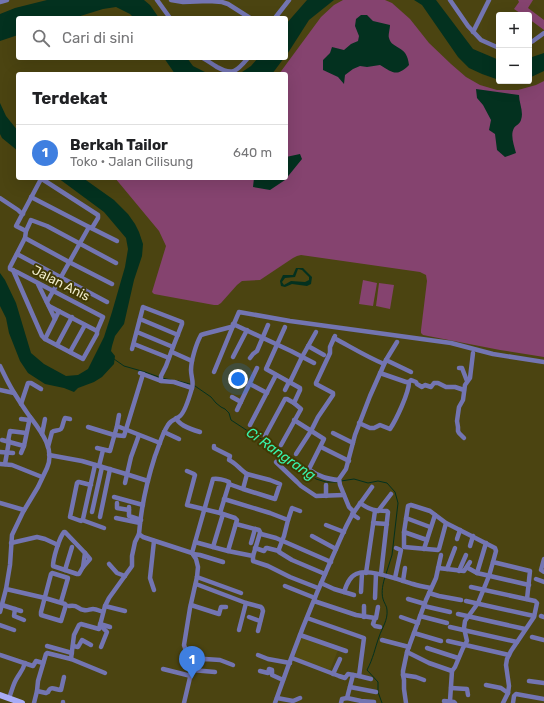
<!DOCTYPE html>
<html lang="id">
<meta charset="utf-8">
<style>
:root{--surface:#fff;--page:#f2f2f2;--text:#202124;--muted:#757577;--line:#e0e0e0;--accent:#5f6185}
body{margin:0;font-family:Rubik,sans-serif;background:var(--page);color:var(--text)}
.controls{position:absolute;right:12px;top:12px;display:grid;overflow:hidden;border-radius:4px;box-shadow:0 4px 16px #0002}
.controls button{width:36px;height:36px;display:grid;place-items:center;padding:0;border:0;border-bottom:1px solid var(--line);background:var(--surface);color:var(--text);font:20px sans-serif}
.you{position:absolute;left:238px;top:379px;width:14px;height:14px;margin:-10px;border:3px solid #fff;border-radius:50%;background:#1a73e8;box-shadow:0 0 0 6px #1a73e833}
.badge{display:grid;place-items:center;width:26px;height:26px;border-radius:50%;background:var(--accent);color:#fff;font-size:13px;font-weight:700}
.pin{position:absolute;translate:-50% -33px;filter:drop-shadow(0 1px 2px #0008)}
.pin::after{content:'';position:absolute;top:21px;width:14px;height:12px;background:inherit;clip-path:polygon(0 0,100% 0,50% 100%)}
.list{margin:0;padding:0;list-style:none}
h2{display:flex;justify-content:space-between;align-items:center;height:52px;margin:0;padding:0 16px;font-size:17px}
h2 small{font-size:13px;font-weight:400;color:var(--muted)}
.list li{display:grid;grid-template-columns:26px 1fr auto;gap:12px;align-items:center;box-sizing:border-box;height:56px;padding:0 16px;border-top:1px solid var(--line)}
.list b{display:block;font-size:15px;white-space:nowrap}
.list p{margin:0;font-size:13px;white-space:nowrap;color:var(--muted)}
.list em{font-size:13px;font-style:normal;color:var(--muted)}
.icon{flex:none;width:22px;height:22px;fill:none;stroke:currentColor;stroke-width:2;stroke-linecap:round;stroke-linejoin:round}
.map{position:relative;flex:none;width:544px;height:703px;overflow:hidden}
.search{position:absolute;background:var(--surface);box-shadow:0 4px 16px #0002;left:16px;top:16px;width:272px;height:44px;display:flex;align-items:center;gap:10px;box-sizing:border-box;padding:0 14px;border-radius:4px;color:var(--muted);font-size:15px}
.panel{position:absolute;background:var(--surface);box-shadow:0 4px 16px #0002;left:16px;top:72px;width:272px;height:108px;border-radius:4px}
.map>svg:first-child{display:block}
.built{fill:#544c11}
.green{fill:#85436f}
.water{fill:#03311f;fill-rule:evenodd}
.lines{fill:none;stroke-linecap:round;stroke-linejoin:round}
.stream{stroke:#03311f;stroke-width:1}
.minor{stroke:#7375b2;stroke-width:4.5}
.major{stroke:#a8acf6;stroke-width:6}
.labels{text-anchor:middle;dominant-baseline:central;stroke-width:4;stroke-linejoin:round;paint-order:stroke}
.street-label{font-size:13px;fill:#f0eccb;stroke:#403903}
.water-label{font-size:14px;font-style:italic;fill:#38f3aa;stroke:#403903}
</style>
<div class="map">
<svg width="544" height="703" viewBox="0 0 544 703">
<rect width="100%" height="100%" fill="#4b4411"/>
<polygon class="built" points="301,637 338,650 330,670 294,657"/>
<g class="green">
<polygon points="343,0 385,0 392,3 410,19 429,43 451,64 466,77 480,85 497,90 518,90 536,85 544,81 544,357 500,350 423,335 421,333 421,330 427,281 426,275 420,272 301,255 297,256 293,258 260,280 242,281 237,285 221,303 218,305 214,305 154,294 152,292 166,246 159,231 115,178 286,178 286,74 279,74 321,17 334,5"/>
<polygon points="518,0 533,0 528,8 544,20 544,30 529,19 529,15 523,15 514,9 519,2"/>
<polygon points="363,280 377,283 373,306 359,304"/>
<polygon points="379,283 394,285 390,309 376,306"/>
</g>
<g class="water">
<polygon points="47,0 144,0 150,5 159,18 134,18 130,14 116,7 103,9 74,18 18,18 18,35 0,41 0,14 15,8"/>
<polygon points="307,0 334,0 309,20 286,56 286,24"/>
<polygon points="414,0 436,0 473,49 499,60 499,80 482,74 469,68 458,57 422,5"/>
<path d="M361,15H367L373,21L390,25C390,29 388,35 389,38C392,50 407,44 409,65C397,77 393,73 380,65L367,67L360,66L353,69L345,75L344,84L338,77L323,70V60L330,53L332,47L344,50L351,44L358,41L359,36L355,26L356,19Z"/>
<polygon points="544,53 544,71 529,78 529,58"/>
<polygon points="164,58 187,58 193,66 209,74 175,74"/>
<polygon points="258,58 284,58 272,74 239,74 251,66"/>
<path d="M476,89L519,95C519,103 524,112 521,120C520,124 516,125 514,128C510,135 514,145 516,153L505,157L497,150L495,134L489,130L491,120L483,105L477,98Z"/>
<polygon points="0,103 6,116 18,131 18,151 2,138 0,134"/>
<polygon points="300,154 302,159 285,180 270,190 253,187 254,178 286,178 286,157"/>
<polygon points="58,178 83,178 114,200 128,214 135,224 139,232 143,244 142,256 134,280 124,324 115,336 112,346 111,351 115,356 114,364 102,377 94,382 78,388 74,392 64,388 45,384 28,373 20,361 9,333 6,318 0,306 0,273 5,280 16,303 31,353 44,364 66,376 78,375 88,369 104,337 112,312 125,267 128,249 126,238 104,212"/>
<path d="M296,268H303L312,277L311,284L307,286L292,284L285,287L281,286L280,281L283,275H293ZM298,269L302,270L309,277V280L305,282L291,281L284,285L282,282L285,278L295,277Z"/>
</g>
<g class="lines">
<g class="stream">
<polyline points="114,359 124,366 145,372 159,377"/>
<polyline points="162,378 171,380"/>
<polyline points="178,381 190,384"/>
<polyline points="195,386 211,397 216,403 221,407 225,409 229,413 231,420 257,437 271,443 278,450 291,459 298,466 316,479 326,482 338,482"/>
<polyline points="341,481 354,479 368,483 378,481 387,483 395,492 398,503 392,555 386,574"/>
<path d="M382,703L378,692V682L367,670C373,659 375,648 379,637C382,628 388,620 387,610C387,606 384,603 383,599C381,592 383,583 385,577"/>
</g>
<g class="minor">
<polyline points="157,0 170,18"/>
<polyline points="171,0 183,2 209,1 222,2 228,4 250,18"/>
<polyline points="450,0 468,26 481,40 499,48"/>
<polyline points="0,2 7,0"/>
<polyline points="275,18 289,0"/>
<polyline points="473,32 489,0"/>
<polyline points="529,43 533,41 544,33"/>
<path d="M203,58C208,61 212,64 217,67C233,76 237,71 248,58"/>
<polyline points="31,197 89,227 117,241"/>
<polyline points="0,198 18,210 20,212 23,214"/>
<polyline points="26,231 16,226 41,179 42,179 98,215 98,218 92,228"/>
<polyline points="25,238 69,262 112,284"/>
<polyline points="17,254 107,302"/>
<polyline points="13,270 42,336 45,339 83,359 97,334 97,331 49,306"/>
<polyline points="38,284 55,319"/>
<polyline points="47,302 89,227"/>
<polyline points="140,319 178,335"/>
<polyline points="233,324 291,351 314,363"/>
<polyline points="97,331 103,317 17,272 10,269 10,267 25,238 26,231 31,220 47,226 116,263"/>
<polyline points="137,332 173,347"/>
<path d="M335,336L334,338C351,347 367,357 384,364"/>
<polyline points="45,339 59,311"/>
<polyline points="134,344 169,358"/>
<polyline points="57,345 72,317"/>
<polyline points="308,346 324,355"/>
<polyline points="132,349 143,307 182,322 182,324 173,347 166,366 161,376 161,381"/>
<polyline points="70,352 85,325"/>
<polyline points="172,352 192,361"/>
<polyline points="233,357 247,330"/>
<polyline points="250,358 253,354 257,351 268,325"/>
<polyline points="386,360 411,372"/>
<path d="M0,366C4,374 8,383 13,391C18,399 23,407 28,414C39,429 56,448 47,468L38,487L23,512L12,535L10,565L6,589L0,612"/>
<polyline points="459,368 462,368 467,381"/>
<polyline points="214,372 233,326"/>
<polyline points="140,373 161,381 174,382 192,388"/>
<polyline points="380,373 406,382 409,382 411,380 416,382 417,384 422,387 425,385 431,387 434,383 438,383 446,387 455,387 464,390"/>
<polyline points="290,382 302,357 316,332"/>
<polyline points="250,384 267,393"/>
<polyline points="0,390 14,393"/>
<polyline points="285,390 289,382"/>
<polyline points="232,397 241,402"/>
<polyline points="21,404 28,383 31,383 41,389"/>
<polyline points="237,410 257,368"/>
<path d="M176,418C179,425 193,430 200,432"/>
<polyline points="21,419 29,420"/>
<path d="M294,420L324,439L309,469L310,470C320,477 327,479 339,480"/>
<path d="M359,423L370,428H374L380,425L390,429C396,420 409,393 409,382"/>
<polyline points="250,425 276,375"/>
<polyline points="117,426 160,443"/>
<polyline points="88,427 114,435 124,436 143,374"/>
<polyline points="164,432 179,439"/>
<polyline points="333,433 353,443"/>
<polyline points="42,434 45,419"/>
<polyline points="265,436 285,399 287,399 294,403"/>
<polyline points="464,438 459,433 458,431 458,427 457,421 459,407 463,400 465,385 470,378 473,353"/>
<polyline points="2,440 24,446 30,417"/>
<polyline points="8,441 10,431 26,433"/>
<polyline points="281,445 301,409 294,403 300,390 300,388 266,369 285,327"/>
<path d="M214,446V448L230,456L229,460C236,463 240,470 247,474"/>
<path d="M48,447L52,432C54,430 59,431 61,429C63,427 63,421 65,418L70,419"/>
<polyline points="321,447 349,461"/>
<polyline points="97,448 110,451 117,426 119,415"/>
<polyline points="0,452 13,453"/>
<polyline points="21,453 24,446"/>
<polyline points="296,454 311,431 318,417 333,395 333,393 316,384 316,383 330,353 330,347 334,338"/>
<polyline points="49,455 82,461 126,474 148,481"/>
<polyline points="276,462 297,482 301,486 316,496 344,495"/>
<polyline points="0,464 12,465 42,477"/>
<polyline points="5,464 9,441"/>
<polyline points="99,466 103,450"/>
<polyline points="187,471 194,474 195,475 187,505 220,513"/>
<polyline points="125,483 131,457 139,435"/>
<polyline points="91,485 79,482 78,482 77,483 70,517 81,521 83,519 95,465"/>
<polyline points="326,485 326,496"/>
<polyline points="114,497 143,505"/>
<polyline points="224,499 270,513 288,520 284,536 279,549 279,552 292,560 325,574"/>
<polyline points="0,503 24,510"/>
<polyline points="117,503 117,508 129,510"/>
<path d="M360,503C370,510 375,511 387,511L388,512L381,574"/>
<polyline points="129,507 129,516 141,520"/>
<polyline points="378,511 391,494"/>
<polyline points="92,512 102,467"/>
<polyline points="354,512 372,487"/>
<polyline points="223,514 213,547 228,551 237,520 235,518 220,513 229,484 243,489 247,474 270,480 280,484 275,499 243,489"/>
<polyline points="352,514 358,518"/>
<polyline points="100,517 110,469"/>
<polyline points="116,518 140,523"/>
<polyline points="406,518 430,527"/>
<polyline points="82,520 104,528"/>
<polyline points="288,520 292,508 300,511"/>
<polyline points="373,523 387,524"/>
<polyline points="446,523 439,549 438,550 404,547 404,532 408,506 411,505 430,511 446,523 495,548 496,551 493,562 530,571 527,599"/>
<polyline points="236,524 259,530 261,534 276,538 331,562"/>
<polyline points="326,525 344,532"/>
<path d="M64,532H65L85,553L83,567L79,574H77L53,566C53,559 59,538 64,532Z"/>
<polyline points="404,532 427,540"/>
<polyline points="312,536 336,549"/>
<polyline points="457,539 460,530"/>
<polyline points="195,542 213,547"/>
<polyline points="11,543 37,537 45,539 58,545"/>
<polyline points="251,543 255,529"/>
<polyline points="486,543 477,573 529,585"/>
<polyline points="470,546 473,536"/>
<polyline points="255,548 264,551 266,548 267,548 279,551"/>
<polyline points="424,549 435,515"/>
<polyline points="228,551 253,556 253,561 268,566 290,577 318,588"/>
<path d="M192,553L213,479C217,478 225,480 229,482V484"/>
<polyline points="193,554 200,555 223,562"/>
<polyline points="253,556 260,533"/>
<polyline points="544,559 541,570 544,572"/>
<polyline points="109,564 117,573 125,576"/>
<polyline points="83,567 90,559 85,553"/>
<polyline points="438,568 464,571 470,562"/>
<polyline points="468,568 477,573"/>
<polyline points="447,569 455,548"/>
<polyline points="65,570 72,547"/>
<polyline points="459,571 466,555"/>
<polyline points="366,573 375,511"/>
<polyline points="197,577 241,593"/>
<polyline points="395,578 401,550 396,548"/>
<polyline points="536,579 544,582"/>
<polyline points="403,581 405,568"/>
<path d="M321,583L334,589L344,592C346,586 349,577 356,574C369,568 399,580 413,584C419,586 425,587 431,588"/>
<polyline points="196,584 246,603 261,607 262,608 263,611 258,631"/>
<polyline points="285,586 315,598"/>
<polyline points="471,587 535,601 537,603 534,617 511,651 507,659 506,665 509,686 508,693 503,703"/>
<polyline points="6,589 45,598 65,604 66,605 61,621 41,615 41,612 51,574 52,573 68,578 61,602"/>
<polyline points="154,590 150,578 154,541"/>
<polyline points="344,592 354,595"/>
<polyline points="361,592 362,573"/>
<polyline points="429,593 439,596 461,600"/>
<polyline points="375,598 376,574"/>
<polyline points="408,599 425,604"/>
<polyline points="314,601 356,615 375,618"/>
<polyline points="466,601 534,616"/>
<polyline points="2,605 21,611"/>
<polyline points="191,605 219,614 221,607 226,607"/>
<path d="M69,606C78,604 77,609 84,610C87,611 90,609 93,609C96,609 100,611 103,612"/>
<polyline points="105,606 125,611"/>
<polyline points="424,606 450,612"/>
<polyline points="378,607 376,618 375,618 373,624 375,626 380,627"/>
<polyline points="15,609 14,616 24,620"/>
<polyline points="458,614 525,629"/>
<polyline points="420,616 447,623"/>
<polyline points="541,616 544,617"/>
<polyline points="249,617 260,621"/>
<polyline points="364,617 364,606"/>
<polyline points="401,617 418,623"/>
<polyline points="100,624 110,627"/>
<polyline points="0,625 14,630"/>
<polyline points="100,625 107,632 101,647"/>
<polyline points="450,627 517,642"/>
<polyline points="239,630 246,603"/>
<polyline points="414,633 441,641"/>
<polyline points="300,635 346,651"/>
<polyline points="532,637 544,640"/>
<polyline points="382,640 409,647"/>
<polyline points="448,641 509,655"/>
<polyline points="47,646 72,653"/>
<polyline points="73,646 78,647 82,640 91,645"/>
<polyline points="427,648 458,658"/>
<polyline points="407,652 429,663 452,671"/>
<polyline points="0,655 33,666 36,661 43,663"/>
<polyline points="258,655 268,659 290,663"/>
<polyline points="187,656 201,660 205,659 220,660 233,665"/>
<polyline points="292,658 339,676 345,678 348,674 359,676 364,638 307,618"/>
<polyline points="71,659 105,673"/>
<polyline points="163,669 191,676"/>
<polyline points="192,670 215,672"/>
<polyline points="260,671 268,673 269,669 272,670 272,675 283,680"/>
<polyline points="333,674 340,659"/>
<polyline points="353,675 347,698 361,701 374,702"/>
<polyline points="403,675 404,680 404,689 406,703"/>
<polyline points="359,676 371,679"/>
<polyline points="424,680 416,677 403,675 403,671 407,652 426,600 436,578 441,555"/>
<polyline points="529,681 544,683"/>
<polyline points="486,685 501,688 508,693"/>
<polyline points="350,687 376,692"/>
<polyline points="451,688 467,689 468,695"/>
<path d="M37,691L46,693L48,692C51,685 55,690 61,690L64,677"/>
<path d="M9,698C12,691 13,684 17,678C20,673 23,670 25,663"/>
<polyline points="277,698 293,701 300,698"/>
<polyline points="444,701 454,702 455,703"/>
<polyline points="450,701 452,671 455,667 463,648 467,641 464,628 465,621 478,603 489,576 493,562"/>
<polyline points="34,703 37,691 38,681 46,654 47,653 71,659 74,635 79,625 81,624 99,629 105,606 109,598 132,566 132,556 135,542 139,534"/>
<polyline points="63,703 63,702"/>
<path d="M184,703L192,669L184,645L190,608L197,577L198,567L196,559L192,553L143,537L139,534C141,508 147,481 155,456C159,446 162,434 168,425C171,419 176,420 180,416C185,412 190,395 192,388C194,382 191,377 191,370C191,361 196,344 201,335L204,334L231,327L233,326L239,312L290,321L451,343L493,354L544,362"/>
<path d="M275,703C292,654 311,605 332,558C339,543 345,526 354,512L349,507L340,485L339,479L346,469L355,435L370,396L386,360L397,342"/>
<polyline points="341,703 342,699 347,698"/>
<polyline points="513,703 514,696 516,694 544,699"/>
</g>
<polyline class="major" points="0,695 22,703"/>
</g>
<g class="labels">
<g class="street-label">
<text transform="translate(61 283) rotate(27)">Jalan Anis</text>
</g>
<g class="water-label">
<text transform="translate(281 454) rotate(35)">Ci Rangrang</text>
</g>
</g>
</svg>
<div class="controls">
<button>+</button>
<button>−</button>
</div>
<div class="you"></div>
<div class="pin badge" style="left:192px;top:679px;background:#3f7fe0">1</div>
<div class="search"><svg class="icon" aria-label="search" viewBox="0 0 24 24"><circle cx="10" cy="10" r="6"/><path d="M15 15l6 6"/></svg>Cari di sini</div>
<section class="panel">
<h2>Terdekat<small></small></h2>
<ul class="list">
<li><span class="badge" style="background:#3f7fe0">1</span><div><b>Berkah Tailor</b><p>Toko · Jalan Cilisung</p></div><em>640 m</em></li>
</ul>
</section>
</div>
